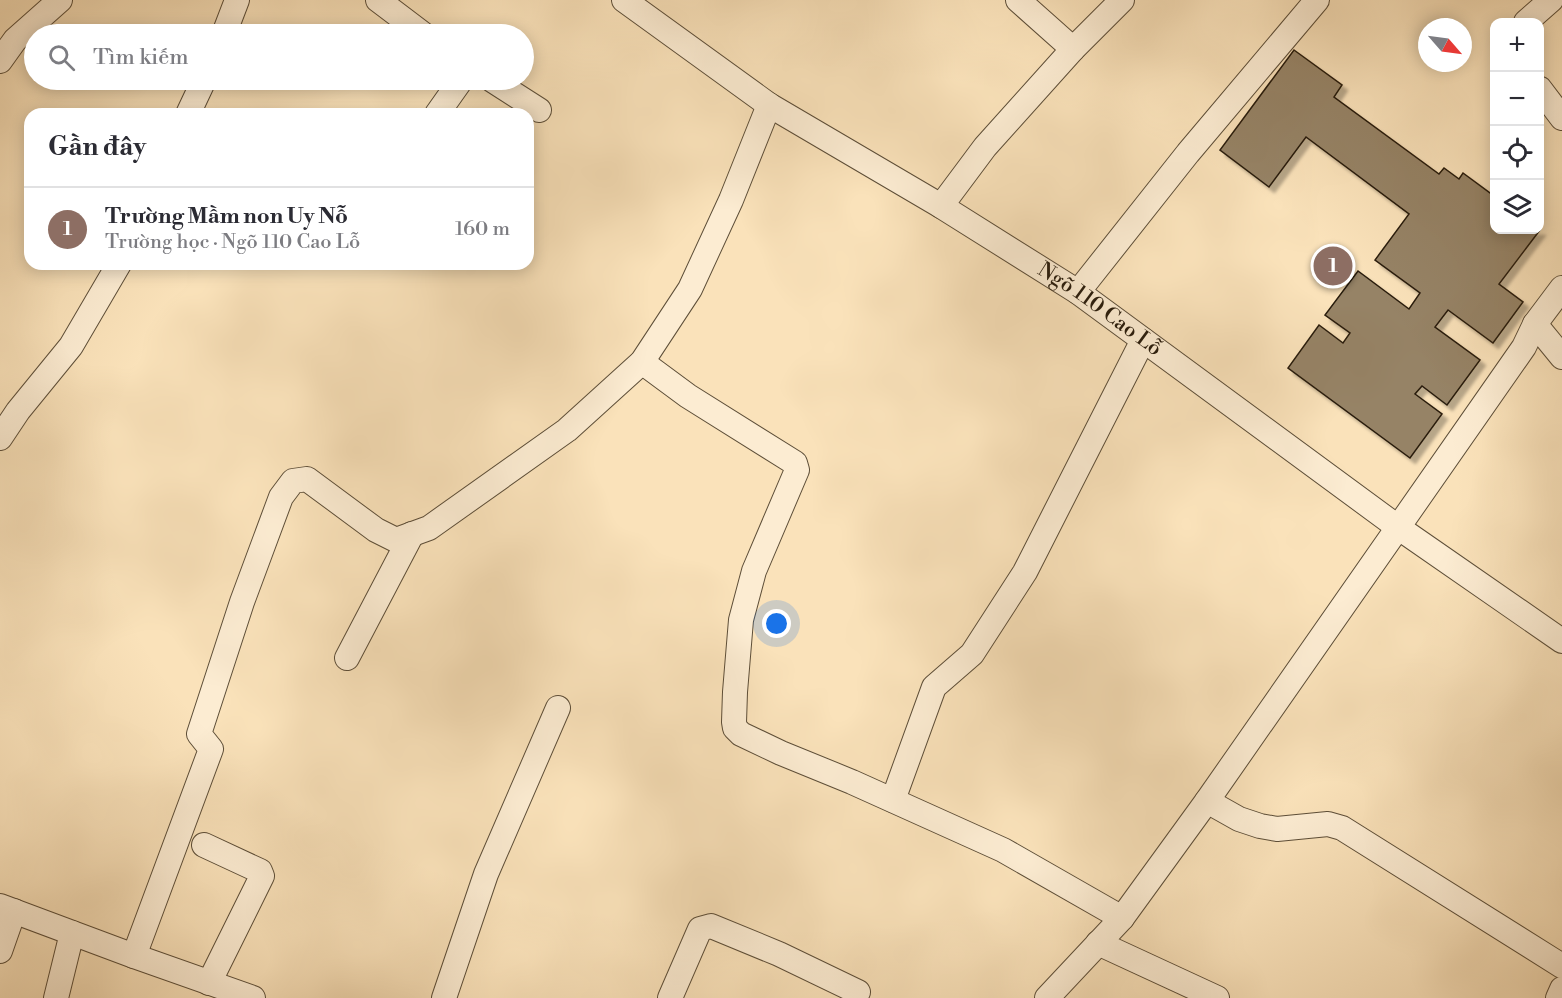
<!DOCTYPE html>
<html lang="vi">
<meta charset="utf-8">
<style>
:root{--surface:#fff;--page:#f7f7f7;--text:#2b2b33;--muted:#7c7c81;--line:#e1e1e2;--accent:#0b8043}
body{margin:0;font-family:"Libre Bodoni",serif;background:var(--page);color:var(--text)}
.controls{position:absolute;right:18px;top:18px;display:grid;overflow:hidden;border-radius:12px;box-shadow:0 3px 15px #0003}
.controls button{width:54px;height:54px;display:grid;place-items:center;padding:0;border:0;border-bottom:2px solid var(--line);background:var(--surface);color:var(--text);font:30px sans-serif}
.compass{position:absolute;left:1418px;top:18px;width:54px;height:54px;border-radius:50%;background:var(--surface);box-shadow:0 3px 15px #0003;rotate:118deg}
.you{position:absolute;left:777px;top:624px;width:21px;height:21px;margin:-15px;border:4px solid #fff;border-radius:50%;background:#1a73e8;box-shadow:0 0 0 9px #1a73e833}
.badge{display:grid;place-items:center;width:39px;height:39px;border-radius:50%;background:var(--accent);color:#fff;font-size:20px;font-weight:700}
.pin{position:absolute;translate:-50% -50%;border:3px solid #fff;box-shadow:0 2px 6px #0006}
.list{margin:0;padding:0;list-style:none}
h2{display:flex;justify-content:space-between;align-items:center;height:78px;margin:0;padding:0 24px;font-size:26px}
h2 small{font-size:20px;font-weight:400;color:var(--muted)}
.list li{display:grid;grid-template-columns:39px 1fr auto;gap:18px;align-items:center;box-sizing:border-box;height:84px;padding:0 24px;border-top:2px solid var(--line)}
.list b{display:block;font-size:22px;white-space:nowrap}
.list p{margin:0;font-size:20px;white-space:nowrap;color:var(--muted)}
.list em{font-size:20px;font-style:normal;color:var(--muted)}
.icon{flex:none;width:33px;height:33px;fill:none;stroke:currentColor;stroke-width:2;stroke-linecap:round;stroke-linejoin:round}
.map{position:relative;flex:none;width:1562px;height:998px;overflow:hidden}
.search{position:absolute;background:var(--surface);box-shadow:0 3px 15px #0003;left:24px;top:24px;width:510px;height:66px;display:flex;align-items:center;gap:15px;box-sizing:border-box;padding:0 21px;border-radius:33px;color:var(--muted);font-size:22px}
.panel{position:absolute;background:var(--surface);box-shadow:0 3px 15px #0003;left:24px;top:108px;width:510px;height:162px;border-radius:18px}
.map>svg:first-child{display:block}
.building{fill:#968366;stroke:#291c0c;stroke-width:1.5;filter:url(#shadow)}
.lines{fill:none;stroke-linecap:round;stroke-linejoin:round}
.street-casing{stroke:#5d4e38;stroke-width:26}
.street{stroke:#fcecd2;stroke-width:24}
.labels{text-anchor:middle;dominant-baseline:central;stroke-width:6;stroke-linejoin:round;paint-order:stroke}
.street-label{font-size:21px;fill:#291c0c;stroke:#fcecd2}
</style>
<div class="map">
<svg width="1562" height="998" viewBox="0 0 1562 998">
<defs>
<filter id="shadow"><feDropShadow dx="5.5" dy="5.5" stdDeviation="1.5" flood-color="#0004"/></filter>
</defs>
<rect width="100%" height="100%" fill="#fae2ba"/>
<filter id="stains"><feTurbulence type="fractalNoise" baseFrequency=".00333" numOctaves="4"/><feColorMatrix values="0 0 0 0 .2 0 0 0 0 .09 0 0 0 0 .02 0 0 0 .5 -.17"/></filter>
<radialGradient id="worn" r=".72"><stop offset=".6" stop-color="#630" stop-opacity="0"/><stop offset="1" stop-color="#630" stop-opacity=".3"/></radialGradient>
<polygon class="building" points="1294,50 1342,85 1334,97 1439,174 1444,168 1459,179 1463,173 1494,196 1494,230 1540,230 1499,284 1523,302 1493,343 1448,310 1435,327 1480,360 1447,405 1422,386 1415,394 1442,414 1410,458 1288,368 1319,325 1343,343 1350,333 1325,315 1358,271 1409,309 1420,293 1375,260 1409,214 1306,137 1269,187 1220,150"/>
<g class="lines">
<defs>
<g id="street">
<polyline points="378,0 423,34"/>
<path id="s1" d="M624,0L769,105L941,206L1078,292L1399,528L1562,641"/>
<polyline points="1526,22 1551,0"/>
<polyline points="224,34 237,0"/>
<polyline points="1073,49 1122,0"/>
<polyline points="0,61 15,40 60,0"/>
<polyline points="492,80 539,110"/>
<polyline points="1540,89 1562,118"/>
<polyline points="188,114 204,80"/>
<polyline points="437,114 461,80"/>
<polyline points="941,206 985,147 1073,49 1018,0"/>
<polyline points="1078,292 1188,153 1317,0"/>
<polyline points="1535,324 1562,357"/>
<polyline points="642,362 688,396 795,463 797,470 754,571 741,620 735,692 734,722 735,728 741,734 781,753 852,782 1003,850 1122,918"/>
<polyline points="0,438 18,411 71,346 119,264"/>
<polyline points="347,658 412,534"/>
<polyline points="893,800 934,687 972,654 1025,572 1143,340"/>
<polyline points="1207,801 1239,819 1260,826 1277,829 1328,824 1342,828 1562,966"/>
<polyline points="204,845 260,871 262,876 209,983"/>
<polyline points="0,906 134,956 253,998"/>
<polyline points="1098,943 1217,998"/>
<polyline points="0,951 14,911"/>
<polyline points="134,956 211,749 199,734 242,602 281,497 293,481 307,479 376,530 396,540 429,528 567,430 642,362 690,289 731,200 769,105"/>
<polyline points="56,998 72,933"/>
<polyline points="444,998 486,874 558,708"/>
<polyline points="670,998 700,929 711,926 779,954 858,992 855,998"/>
<polyline points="1047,998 1122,918 1207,801 1524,347 1535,324 1562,288"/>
<polyline points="1558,998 1562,989"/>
</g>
</defs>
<use href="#street" class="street-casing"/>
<use href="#street" class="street"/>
</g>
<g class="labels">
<g class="street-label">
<text stroke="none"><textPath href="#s1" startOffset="568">Ngõ 110 Cao Lỗ</textPath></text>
</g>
</g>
<rect width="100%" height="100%" filter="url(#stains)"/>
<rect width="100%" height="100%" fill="url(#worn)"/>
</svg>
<div class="controls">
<button>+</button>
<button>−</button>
<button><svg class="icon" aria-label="locate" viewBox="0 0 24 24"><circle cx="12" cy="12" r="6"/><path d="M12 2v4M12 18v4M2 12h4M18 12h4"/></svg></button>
<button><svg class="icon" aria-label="layers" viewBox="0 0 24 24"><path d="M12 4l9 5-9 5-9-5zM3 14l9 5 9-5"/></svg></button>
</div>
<svg class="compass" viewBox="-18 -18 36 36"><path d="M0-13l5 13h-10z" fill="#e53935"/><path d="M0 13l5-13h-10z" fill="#7c7c81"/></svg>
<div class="you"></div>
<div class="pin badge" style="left:1333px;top:266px;background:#8d6e63">1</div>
<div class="search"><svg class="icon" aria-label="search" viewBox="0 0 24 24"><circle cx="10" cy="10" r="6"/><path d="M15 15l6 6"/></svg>Tìm kiếm</div>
<section class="panel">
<h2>Gần đây<small></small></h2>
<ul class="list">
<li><span class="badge" style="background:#8d6e63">1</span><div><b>Trường Mầm non Uy Nỗ</b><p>Trường học · Ngõ 110 Cao Lỗ</p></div><em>160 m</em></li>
</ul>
</section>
</div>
